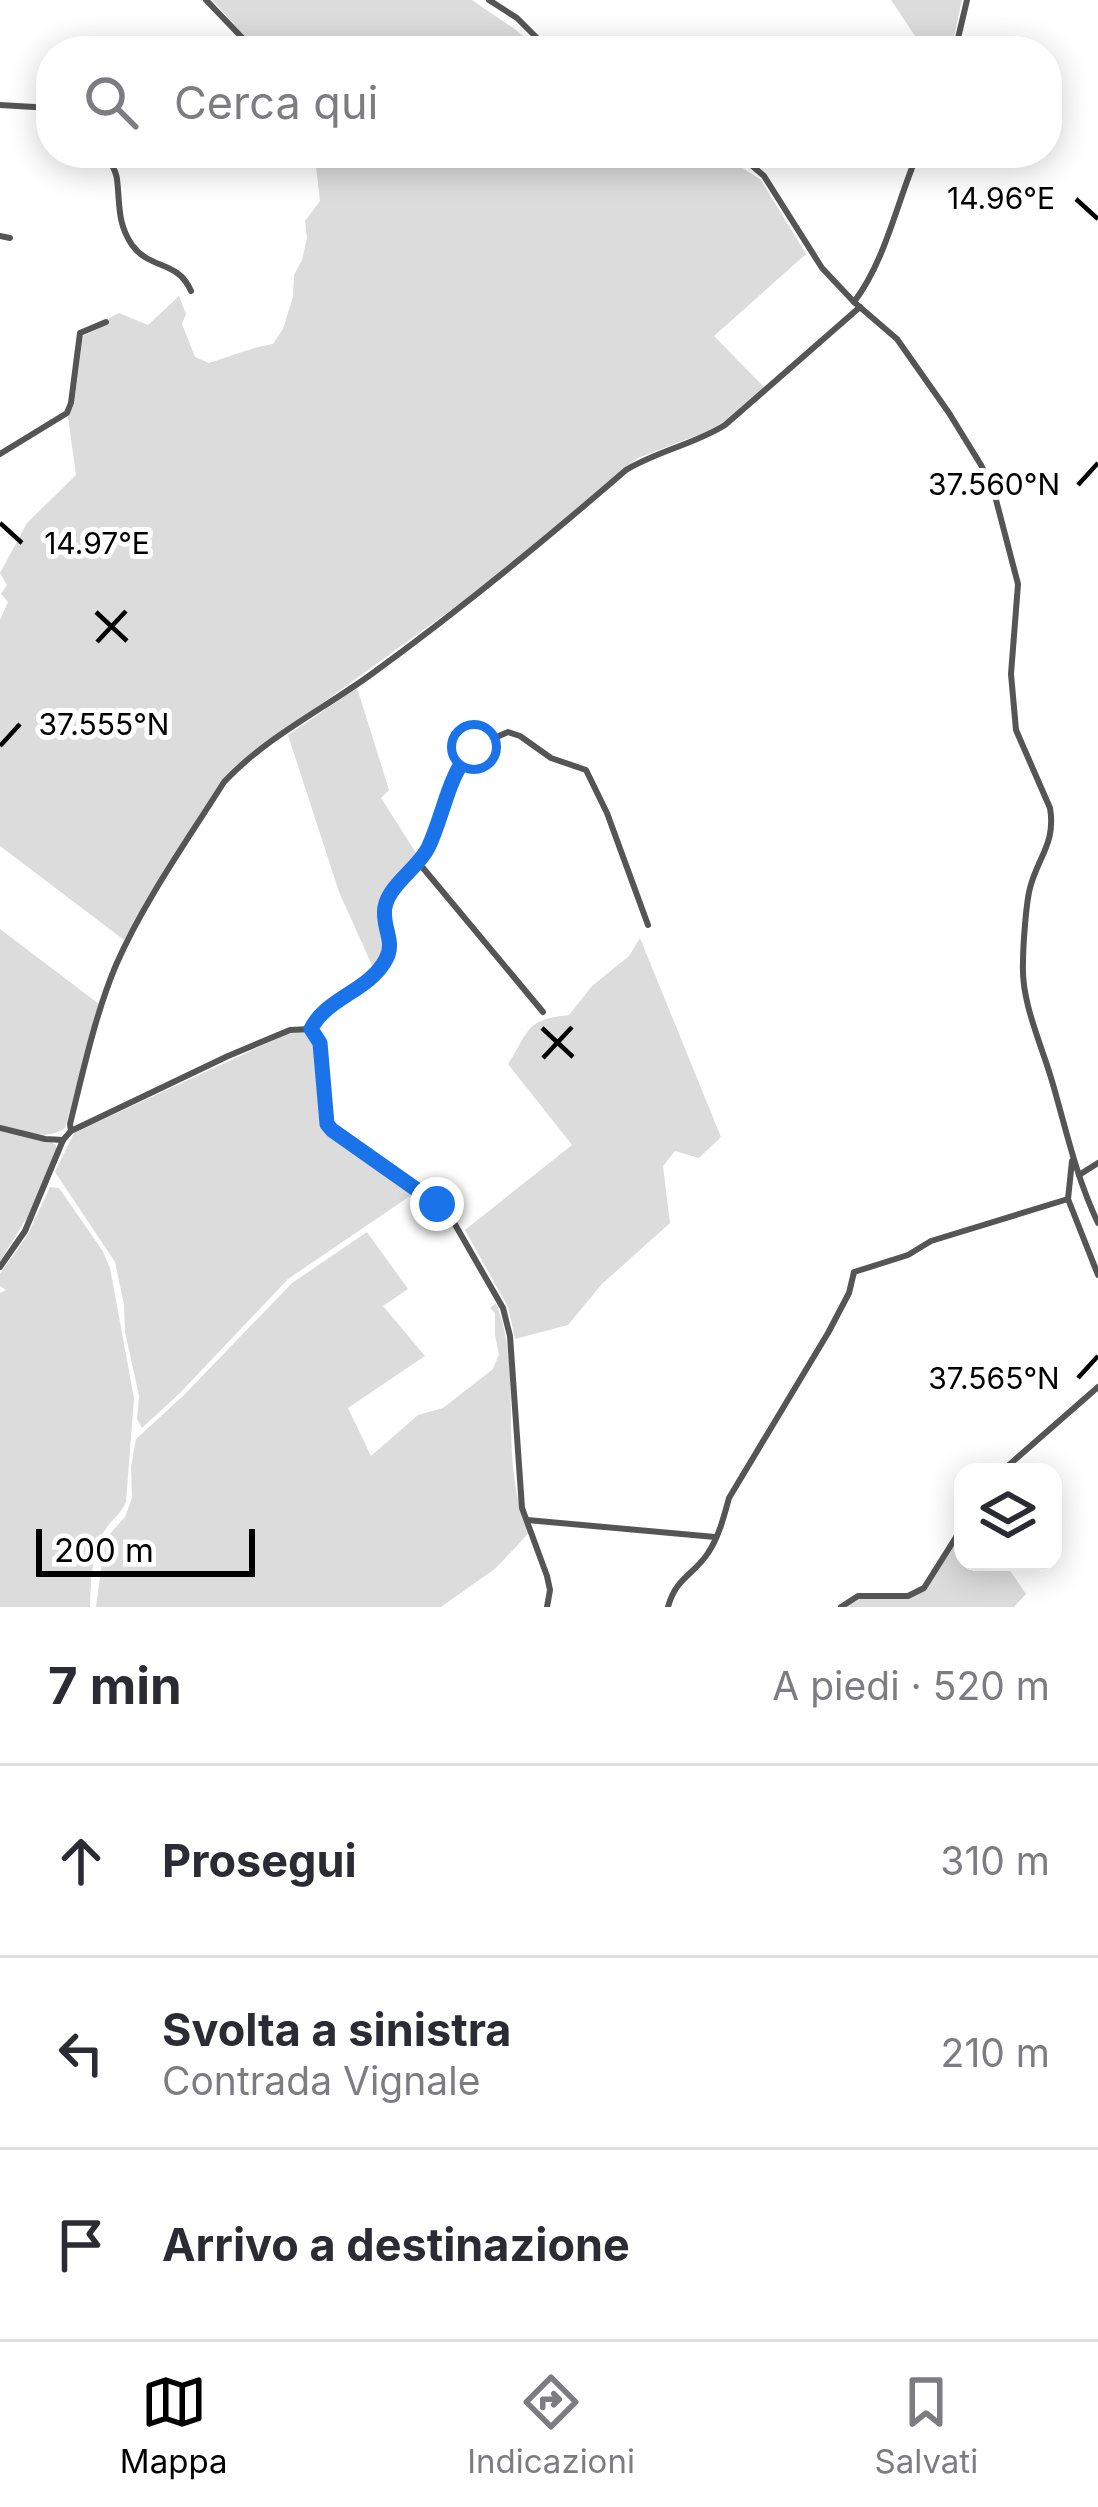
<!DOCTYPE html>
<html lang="it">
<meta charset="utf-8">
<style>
:root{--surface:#fff;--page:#f7f7f7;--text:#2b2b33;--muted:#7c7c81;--line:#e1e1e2;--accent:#000}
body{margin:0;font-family:Inter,sans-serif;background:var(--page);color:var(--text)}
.controls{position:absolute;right:36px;bottom:36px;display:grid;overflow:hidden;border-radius:24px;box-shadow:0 6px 30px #0003}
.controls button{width:108px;height:108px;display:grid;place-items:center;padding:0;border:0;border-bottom:3px solid var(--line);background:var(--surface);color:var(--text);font:60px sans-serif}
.scale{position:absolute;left:36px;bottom:30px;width:219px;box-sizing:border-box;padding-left:12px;border:6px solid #000;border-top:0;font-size:33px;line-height:42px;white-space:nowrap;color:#000;-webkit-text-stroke:9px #fff;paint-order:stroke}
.stop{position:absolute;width:36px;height:36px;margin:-27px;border:9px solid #1a73e8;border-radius:50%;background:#fff}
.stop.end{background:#1a73e8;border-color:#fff;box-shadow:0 3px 12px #0008}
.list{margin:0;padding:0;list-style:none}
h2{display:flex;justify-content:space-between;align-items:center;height:156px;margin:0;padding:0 48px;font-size:51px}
h2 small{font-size:39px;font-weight:400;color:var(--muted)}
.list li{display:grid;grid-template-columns:78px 1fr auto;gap:36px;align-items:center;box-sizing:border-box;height:192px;padding:0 48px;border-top:3px solid var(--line)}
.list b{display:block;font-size:45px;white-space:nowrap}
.list p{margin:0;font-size:39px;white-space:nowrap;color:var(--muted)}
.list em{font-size:39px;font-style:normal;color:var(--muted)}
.icon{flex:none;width:66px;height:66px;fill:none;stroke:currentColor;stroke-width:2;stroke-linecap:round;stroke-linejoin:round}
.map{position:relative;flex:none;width:1098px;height:1607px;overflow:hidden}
.search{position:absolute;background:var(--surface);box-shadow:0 6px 30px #0003;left:36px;right:36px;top:36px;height:132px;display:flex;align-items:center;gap:30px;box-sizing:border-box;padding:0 42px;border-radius:48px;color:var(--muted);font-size:45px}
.sheet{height:732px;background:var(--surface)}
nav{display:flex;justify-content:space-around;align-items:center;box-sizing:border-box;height:168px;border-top:3px solid var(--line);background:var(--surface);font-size:33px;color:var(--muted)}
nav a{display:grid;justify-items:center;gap:6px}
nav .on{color:var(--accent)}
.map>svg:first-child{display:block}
.green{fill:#dcdcdc}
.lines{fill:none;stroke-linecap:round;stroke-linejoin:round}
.minor{stroke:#555;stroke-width:6}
.route{stroke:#1a73e8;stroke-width:15}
.ticks{fill:none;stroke:#000;stroke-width:4.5}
.ticks-label{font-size:30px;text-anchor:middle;fill:#000;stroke:#fff;stroke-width:10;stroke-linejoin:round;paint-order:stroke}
</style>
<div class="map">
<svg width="1098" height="1607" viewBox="0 0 1098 1607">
<rect width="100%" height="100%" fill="#fff"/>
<g class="green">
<polygon points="212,0 472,0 516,30 540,51 258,51"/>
<polygon points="891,0 962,0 951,51 925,51"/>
<path d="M351,153H707L738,165L761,180L806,254L714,336L764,387L725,421L708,431L638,458L480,589L234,767L221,781L124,940L0,846V620L8,602L1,594L7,585L0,573L27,523L76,475L68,417L74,405L83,336L109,323V318L119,313L148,325L179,296L186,314L182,324L195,357L209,363C232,356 249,348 273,344L283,329L293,297L294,275L302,260L307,238L305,221L320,201L315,157Z"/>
<polygon points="357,688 389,790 381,798 418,856 380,903 381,922 389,947 375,972 339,892 288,735"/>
<path d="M0,929L99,1004L65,1128C45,1142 22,1131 0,1125Z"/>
<path d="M640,938L721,1137L699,1158L675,1151L663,1166L670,1223L602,1284L568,1325L515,1339L508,1307L465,1230L572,1145L508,1064C530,1031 523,1020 569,1015L592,986L629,956Z"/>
<polygon points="303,1031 310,1033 317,1045 322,1121 325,1128 407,1186 411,1191 410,1196 288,1279 180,1393 142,1428 137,1419 139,1396 125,1332 124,1305 115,1262 55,1172 74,1133 287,1034"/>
<polygon points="0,1131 51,1142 56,1145 56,1150 28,1216 0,1261"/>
<path d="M50,1187L59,1188L102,1250L110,1268L134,1398L126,1502C120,1516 108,1522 102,1535C91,1557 91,1583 90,1607H0V1293L6,1290L0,1286V1274L27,1236Z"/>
<path d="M367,1232L408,1289L383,1306L425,1356L348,1408L371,1456L418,1415L443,1408L493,1369L499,1354L495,1335V1313L490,1308L496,1303C525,1375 496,1460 529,1531L527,1535L496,1568L441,1607H96L105,1539L125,1517L132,1498L131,1467L136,1439L184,1395L292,1283Z"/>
<polygon points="963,1533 963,1562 1004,1562 1026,1594 1014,1607 847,1607 861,1598 909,1599 925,1589"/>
</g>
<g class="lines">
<g class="minor">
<polyline points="206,0 253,49"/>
<polyline points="489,0 517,18 550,51"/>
<polyline points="955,51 967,0"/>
<polyline points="0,105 51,108"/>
<path d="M106,153C110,162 116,170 117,179C120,204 117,223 132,245C150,270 178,260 191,291"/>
<path d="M724,153L750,164L764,176L822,268L854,302L897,339L949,413L981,465L995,496L1018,584L1011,674L1016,730L1050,808C1056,843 1038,857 1030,888C1026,903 1023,946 1023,963C1021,1002 1041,1043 1052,1081C1066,1129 1076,1177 1098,1223"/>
<polyline points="0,236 10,238"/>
<path d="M854,302C886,260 897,201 918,153"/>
<polyline points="0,454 67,413 71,403 80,333 106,322"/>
<polyline points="416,865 423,868 543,1012"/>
<path d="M311,1029C325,999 369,991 386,961C397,942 380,926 385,906C390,886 414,871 425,854C443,826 446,788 463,759L474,747L508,732L520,736L551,758L586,770L607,813L648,925"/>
<polyline points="0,1128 45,1139 63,1140"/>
<path d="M71,1131L70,1124C83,1072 95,1015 116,965C144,901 187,841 224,782C266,737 324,709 373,673C461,609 544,541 626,470C659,450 693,445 725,425L860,307"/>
<polyline points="1072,1161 1068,1199 1098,1275"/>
<polyline points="1079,1175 1098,1163"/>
<polyline points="0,1267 25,1231 63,1140 71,1131 228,1056 290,1030 311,1029 320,1043 327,1124 332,1130 449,1214 503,1308 510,1336 522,1508 547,1576 550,1590 547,1607"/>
<polyline points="1001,1472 1098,1387"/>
<polyline points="527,1520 715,1537"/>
<path d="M668,1607C676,1577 694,1575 708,1553C719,1537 724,1516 729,1498L828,1333L849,1293L854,1272L908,1255L931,1241L1068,1199"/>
<polyline points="841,1607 858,1596 908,1596 924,1588 963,1526"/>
</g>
</g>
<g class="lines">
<path class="route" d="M437,1204L332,1130L327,1124L320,1043L311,1029C325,999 368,991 385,961C397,942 381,927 385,907C389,885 418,868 428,848C444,815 448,773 474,747"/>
</g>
<path class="ticks" d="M1076,199L1098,219M1078,485L1098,463M0,523L22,543M96,612L127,641M97,642L126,611M0,746L20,724M542,1028L573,1057M543,1058L572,1027M1078,1378L1098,1356"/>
<g class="ticks-label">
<text x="1001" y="209">14.96°E</text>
<text x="994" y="495">37.560°N</text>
<text x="97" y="554">14.97°E</text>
<text x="104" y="735">37.555°N</text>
<text x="994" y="1389">37.565°N</text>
</g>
</svg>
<div class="controls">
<button><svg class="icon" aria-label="layers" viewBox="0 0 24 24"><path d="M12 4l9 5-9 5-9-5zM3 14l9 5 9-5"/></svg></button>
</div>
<div class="scale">200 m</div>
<div class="stop" style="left:474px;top:747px"></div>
<div class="stop end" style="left:437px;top:1204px"></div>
<div class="search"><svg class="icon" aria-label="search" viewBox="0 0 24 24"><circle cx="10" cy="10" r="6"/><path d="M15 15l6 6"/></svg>Cerca qui</div>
</div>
<section class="sheet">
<h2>7 min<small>A piedi · 520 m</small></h2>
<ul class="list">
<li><svg class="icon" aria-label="ahead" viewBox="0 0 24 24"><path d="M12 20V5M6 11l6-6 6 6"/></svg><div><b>Prosegui</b></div><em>310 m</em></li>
<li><svg class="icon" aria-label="left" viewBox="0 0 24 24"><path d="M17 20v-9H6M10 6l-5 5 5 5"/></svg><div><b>Svolta a sinistra</b><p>Contrada Vignale</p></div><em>210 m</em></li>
<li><svg class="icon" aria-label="arrive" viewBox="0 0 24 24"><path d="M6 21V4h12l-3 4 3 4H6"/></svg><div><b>Arrivo a destinazione</b></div></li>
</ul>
</section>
<nav>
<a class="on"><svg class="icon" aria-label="map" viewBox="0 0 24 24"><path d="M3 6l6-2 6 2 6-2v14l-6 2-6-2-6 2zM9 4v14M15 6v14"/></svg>Mappa</a>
<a><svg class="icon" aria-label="directions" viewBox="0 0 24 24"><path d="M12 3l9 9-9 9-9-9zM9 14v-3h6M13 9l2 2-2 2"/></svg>Indicazioni</a>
<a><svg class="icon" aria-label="saved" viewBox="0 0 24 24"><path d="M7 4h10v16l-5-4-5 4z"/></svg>Salvati</a>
</nav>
